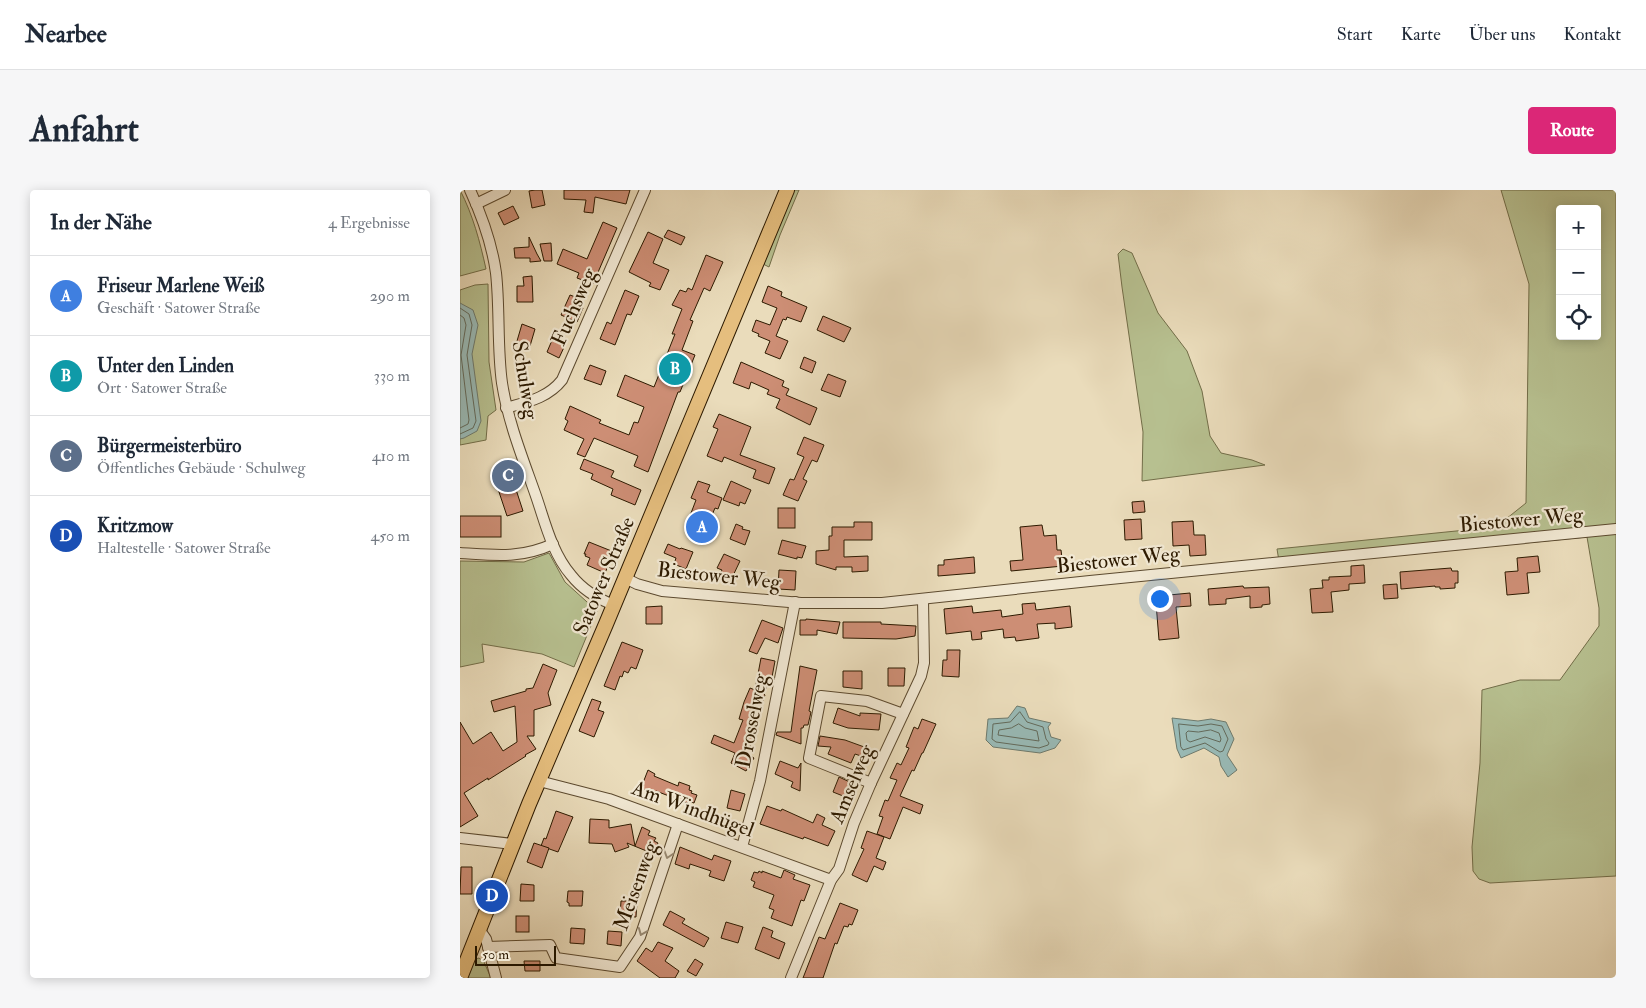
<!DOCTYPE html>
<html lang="de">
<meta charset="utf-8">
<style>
:root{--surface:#fff;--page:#f6f6f7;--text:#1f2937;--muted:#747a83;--line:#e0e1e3;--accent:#db2777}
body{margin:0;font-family:"IM FELL Double Pica",serif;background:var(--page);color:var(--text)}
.controls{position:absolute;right:15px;top:15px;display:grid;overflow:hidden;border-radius:5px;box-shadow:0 2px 12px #0003}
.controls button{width:45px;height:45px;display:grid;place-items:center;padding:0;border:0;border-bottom:1px solid var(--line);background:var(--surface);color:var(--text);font:25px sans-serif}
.scale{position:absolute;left:15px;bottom:12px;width:81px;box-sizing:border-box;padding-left:5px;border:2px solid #2d1a00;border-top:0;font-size:14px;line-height:18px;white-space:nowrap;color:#2d1a00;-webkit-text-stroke:4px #f1e8d3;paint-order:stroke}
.you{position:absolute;left:699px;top:408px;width:18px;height:18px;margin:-12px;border:4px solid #fff;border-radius:50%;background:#1a73e8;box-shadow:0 0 0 8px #1a73e833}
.badge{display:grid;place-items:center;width:32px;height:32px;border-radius:50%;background:var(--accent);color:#fff;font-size:16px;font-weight:700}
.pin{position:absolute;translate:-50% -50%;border:2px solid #fff;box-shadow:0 1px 5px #0006}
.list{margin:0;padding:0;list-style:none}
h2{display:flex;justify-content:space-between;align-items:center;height:65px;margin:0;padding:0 20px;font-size:21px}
h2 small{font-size:16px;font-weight:400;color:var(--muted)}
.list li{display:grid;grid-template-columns:32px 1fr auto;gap:15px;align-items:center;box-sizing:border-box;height:80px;padding:0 20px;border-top:1px solid var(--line)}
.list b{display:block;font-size:19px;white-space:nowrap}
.list p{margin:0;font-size:16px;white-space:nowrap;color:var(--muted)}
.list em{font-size:16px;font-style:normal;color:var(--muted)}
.icon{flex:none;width:28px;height:28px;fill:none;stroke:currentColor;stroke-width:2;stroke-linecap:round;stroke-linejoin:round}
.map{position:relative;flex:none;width:1156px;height:788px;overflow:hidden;border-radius:5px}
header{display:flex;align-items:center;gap:30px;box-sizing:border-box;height:70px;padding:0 25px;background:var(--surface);border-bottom:1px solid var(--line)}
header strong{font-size:24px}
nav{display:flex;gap:28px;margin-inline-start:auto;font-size:18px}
.intro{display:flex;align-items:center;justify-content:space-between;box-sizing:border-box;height:120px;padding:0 30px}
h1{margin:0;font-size:35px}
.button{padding:12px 22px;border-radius:5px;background:var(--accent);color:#fff;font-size:18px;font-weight:700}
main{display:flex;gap:30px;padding:0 30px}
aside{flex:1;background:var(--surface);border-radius:5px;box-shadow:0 2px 12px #0003}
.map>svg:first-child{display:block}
.green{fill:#b7c090;stroke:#726d48;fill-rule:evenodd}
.water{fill:#99bab6;stroke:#6e7a6d}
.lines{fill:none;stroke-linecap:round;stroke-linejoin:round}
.shore{stroke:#636a5b;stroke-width:1}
.building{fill:#cd8e75;stroke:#2d1a00}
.minor-casing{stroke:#5c4a2f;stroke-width:12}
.major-casing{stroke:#2d1a00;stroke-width:16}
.minor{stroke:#f1e8d3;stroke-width:10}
.major{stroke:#e5be7e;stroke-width:14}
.oneway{stroke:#998b74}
.labels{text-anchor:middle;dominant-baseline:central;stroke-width:4.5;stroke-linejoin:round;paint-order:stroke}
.street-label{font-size:21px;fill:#2d1a00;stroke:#f1e8d3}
</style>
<header>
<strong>Nearbee</strong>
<nav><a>Start</a><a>Karte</a><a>Über uns</a><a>Kontakt</a></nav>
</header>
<div class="intro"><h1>Anfahrt</h1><a class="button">Route</a></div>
<main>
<aside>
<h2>In der Nähe<small>4 Ergebnisse</small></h2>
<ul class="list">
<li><span class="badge" style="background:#3f7fe0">A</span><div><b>Friseur Marlene Weiß</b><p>Geschäft · Satower Straße</p></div><em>290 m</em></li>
<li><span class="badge" style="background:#0f9aa8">B</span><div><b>Unter den Linden</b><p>Ort · Satower Straße</p></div><em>330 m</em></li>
<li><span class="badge" style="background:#5c6f8a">C</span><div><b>Bürgermeisterbüro</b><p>Öffentliches Gebäude · Schulweg</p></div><em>410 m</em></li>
<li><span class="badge" style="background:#1a4fb4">D</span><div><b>Kritzmow</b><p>Haltestelle · Satower Straße</p></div><em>450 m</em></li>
</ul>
</aside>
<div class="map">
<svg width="1156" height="788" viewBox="0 0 1156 788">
<rect width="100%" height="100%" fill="#eadcbb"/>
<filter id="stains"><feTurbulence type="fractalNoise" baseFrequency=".004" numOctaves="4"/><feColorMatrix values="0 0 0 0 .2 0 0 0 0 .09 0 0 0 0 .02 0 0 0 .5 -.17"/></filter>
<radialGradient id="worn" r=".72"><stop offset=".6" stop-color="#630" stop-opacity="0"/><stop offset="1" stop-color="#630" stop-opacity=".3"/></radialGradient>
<g class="green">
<path d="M0,0C13,25 20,52 26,79L0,86Z"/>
<polygon points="333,0 339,0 320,45 309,77 303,74"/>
<path d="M1041,0H1156V686L1030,693L1019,689L1013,681L1012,657L1020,573L1022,500L1060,490H1100L1139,436V418L1127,347L820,377L817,359L1036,337L1066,313L1069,94ZM1100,19H1137V146H1100Z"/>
<polygon points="663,59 672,63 698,123 727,161 742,201 750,246 761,263 792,270 805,275 682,291 683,242 662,97 658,64"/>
<polygon points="28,94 29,172 36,220 28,226 26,250 0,255 0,100 15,95"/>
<polygon points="89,363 105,392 137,421 114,477 82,464 22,454 24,472 0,477 0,371 64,372"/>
<polygon points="19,768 24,772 31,788 7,788 15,769"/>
</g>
<g class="water">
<polygon points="0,113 13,120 18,135 12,164 21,231 17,241 4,248 0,249"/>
<polygon points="557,516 565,518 569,528 591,533 588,537 591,547 601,550 595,558 580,563 533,557 526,550 528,529 548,528"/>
<polygon points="712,528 738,531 751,529 766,532 774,549 767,565 777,580 768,587 761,576 759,567 744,558 721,568 717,559"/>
</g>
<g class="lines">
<g class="shore">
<polyline points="0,118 9,124 12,135 7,165 16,231 13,238 0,244"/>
<polyline points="0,125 4,128 6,135 1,165 9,230 8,234 0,238"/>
<polygon points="560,522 567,532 583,537 586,549 589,553 588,555 579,558 536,552 532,549 533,534 550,532"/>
<polygon points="559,534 565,538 577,541 579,551 538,545 539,540 551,538"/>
<polygon points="719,534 738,536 751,534 762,536 768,549 763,561 760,562 745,553 723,560 721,557"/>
<polygon points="751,540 759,543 761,549 760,552 745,547 730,552 727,550 726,543 728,541 738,542"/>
</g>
</g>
<g class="building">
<polygon points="75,0 82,0 85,15 72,18 69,1"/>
<polygon points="104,0 170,0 166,14 135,7 133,23 124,22 126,10 104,9"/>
<polygon points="53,16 59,28 44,35 38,23"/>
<polygon points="143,32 157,38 133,94 117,88 119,83 97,74 103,59 127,69"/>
<polygon points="208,40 225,47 221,55 204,47"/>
<polygon points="188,42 203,49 193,73 209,80 200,100 189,96 191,93 169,82"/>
<polygon points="69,47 77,64 81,71 70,72 70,68 55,68 54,58 69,57"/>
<polygon points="91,53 92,71 84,71 80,54"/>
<polygon points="246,65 263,72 250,101 244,98 230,130 233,131 222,160 235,165 220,202 218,202 188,282 174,276 178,266 134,248 125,267 117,264 124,249 104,240 108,231 105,229 110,216 141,230 139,233 169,245 174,232 178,233 184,217 157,206 165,185 194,197 215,144 212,144 222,119 212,115 220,100 226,102 228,98 232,100"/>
<polygon points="72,86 73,112 57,112 57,96 64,96 63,87"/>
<polygon points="308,96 322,102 321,106 347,117 341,132 327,127 326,130 323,129 316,146 328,151 320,169 305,163 310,151 298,146 299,144 292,141 296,130 310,135 317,118 302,112"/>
<polygon points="165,100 179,106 171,125 167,124 155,155 140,149 147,132 151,134"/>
<polygon points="110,105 118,108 115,114 123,118 117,132 101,125"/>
<polygon points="363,126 391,138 384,152 357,140"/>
<polygon points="62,134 75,139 70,156 57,151"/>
<polygon points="93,148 106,153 99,168 87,162"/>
<polygon points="344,167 356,172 352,183 340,178"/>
<polygon points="281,172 324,191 322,196 329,199 326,205 357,218 350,235 316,218 320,209 307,204 309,200 291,192 289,199 273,193"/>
<polygon points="130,175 146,181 141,195 124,189"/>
<polygon points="368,184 386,191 380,207 361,200"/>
<polygon points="259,224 291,237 280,265 315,278 309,294 293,288 296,280 264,267 262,272 247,266 258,239 253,237"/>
<polygon points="344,247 364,255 357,272 352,270 343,289 347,291 338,311 323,305 330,289 334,290 344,267 337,264"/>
<polygon points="124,269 154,281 151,287 181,300 175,315 151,305 153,299 131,289 133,284 120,279"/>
<polygon points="48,275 63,321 47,326 32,281"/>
<polygon points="238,291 250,295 247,302 262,308 258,319 255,318 246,339 228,331 236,310 231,308"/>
<polygon points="271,291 291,300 285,314 280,312 279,316 263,310"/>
<polygon points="684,311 685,322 673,323 672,312"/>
<rect x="318" y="318" width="17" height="20"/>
<rect x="0" y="326" width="41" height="21"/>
<polygon points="681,329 682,349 665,350 664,330"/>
<polygon points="733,331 734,345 745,345 746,365 730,366 729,355 713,356 712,332"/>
<polygon points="394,332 412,332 412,350 384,350 384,367 408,366 408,381 392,382 392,377 376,377 376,380 356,374 356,361 369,360 369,346 372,346 372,337 394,337"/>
<polygon points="276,334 283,337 282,339 290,341 285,355 270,349"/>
<polygon points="582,335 584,346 596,345 597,360 601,360 603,376 551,381 550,371 563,370 560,337"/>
<polygon points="322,350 346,356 342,368 337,367 337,369 318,364"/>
<polygon points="129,352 154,362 145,383 127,375 130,368 125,366 126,364 124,364"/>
<polygon points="208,354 220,359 221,358 233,362 226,379 214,374 216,368 204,363"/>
<polygon points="264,364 280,371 270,392 259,387 262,380 257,378"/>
<polygon points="1078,366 1080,382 1067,383 1069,403 1047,405 1045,382 1058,381 1057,368"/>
<polygon points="514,367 515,383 478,386 478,375 484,375 484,370"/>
<polygon points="904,375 905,393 889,394 889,400 871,402 873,422 852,423 850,399 863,398 862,390 869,390 869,387 891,386 891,376"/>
<polygon points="991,378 992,381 998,381 998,393 995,393 995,398 980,399 980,397 975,397 975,396 941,399 940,382"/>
<polygon points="319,380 336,381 335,400 318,399"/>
<polygon points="937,394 938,408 924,409 923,395"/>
<polygon points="783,396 784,398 809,397 810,414 802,415 802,417 790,418 790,406 766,409 766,414 749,415 748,399"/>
<polygon points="730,403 731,416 716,417 719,448 699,450 696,413 709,412 709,405"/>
<polygon points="575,413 576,420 610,416 612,437 595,439 595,433 577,434 579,448 556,451 555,447 544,448 543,439 521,442 522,449 512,450 511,441 486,444 484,419 512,416 513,423 541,420 542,427 563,424 562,414"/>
<polygon points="202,416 202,434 186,434 186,417"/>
<polygon points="346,429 380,432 377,444 357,440 357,445 340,445 340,430 346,430"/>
<polygon points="302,430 323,438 318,453 305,448 297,464 289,461"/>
<polygon points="383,432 421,432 421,434 456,436 455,446 436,449 383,448"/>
<polygon points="162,452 183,460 176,479 171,477 168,483 164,481 162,487 160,486 155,500 144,496"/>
<polygon points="487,460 500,460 499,487 482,486 483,470 487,470"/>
<polygon points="301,468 315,471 312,487 311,486 304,504 305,505 294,534 298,536 287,564 294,568 286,581 271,573 275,563 251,553 254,545 274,553 283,530 279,529 284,512 290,498 295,500"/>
<polygon points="83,474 97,480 88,503 91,515 74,520 74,546 67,546 76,559 65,565 66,566 28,590 28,588 4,603 18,626 0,637 0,532 13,554 31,542 43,561 57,552 55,516 34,522 31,511 66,501 66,499 73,498"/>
<polygon points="340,476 357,480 349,521 351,522 348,535 344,535 343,538 341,538 341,554 316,545 317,542 331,542"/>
<polygon points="428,478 445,478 444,496 428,496"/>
<polygon points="383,481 402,481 402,499 383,497"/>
<polygon points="132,509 141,512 138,520 144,522 134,547 119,541"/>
<polygon points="378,518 400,526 400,523 421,524 419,540 388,538 373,533"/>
<polygon points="462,529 476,534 463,563 462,563 454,581 452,580 440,606 463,615 460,624 443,617 430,649 417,644 423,627 419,626 425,610 428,611 437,590 430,588 437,573 441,575 449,558 446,557 454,537 458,539"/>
<polygon points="360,546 385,550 407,558 404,567 395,564 391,573 368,564 371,557 358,556"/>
<polygon points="320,571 338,578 341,573 340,601 331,597 333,592 315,584"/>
<polygon points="188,580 195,584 194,586 218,596 219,592 230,596 229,600 232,601 231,603 237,605 234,613 228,611 227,613 196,601 195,604 181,598"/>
<polygon points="379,587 394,594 388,608 373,602"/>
<polygon points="271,600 285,604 280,621 267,618"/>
<polygon points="307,616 321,621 322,619 353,633 357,624 365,628 362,635 375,641 368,656 344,647 343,649 300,634"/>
<polygon points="96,621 113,627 98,662 81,656 84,648 86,649"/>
<polygon points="130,629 149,630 149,638 171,634 175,656 182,637 190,641 188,645 196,648 194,651 198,653 194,662 190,660 189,662 167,653 169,657 155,662 152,654 129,653"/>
<polygon points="407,641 424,647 416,668 426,672 423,680 414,676 407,692 392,685 404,659 401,658"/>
<polygon points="74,653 89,658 82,678 67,672"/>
<polygon points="220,657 252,670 254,665 271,671 264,691 249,686 251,681 230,674 229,679 215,674"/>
<polygon points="1,677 12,677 12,704 0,704"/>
<polygon points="324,680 335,685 333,689 350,695 344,711 341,710 332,736 311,728 314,720 309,718 314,705 293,697 295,692 291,690 294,682 298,683 299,681 302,683 302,681 321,688"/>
<polygon points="61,694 74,695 74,711 60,711"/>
<polygon points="108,701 123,701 122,716 109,716 109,713 107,712"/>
<polygon points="161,711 177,711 176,727 160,726"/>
<polygon points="380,713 398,720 392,735 389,734 388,737 384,736 377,754 375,753 363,788 343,788 359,747 365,749"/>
<polygon points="210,721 225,729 222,733 249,748 244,757 203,735"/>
<rect x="56" y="726" width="13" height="16"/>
<polygon points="266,732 283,737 278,753 261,748"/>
<polygon points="303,737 313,741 311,747 325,753 319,769 295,759"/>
<polygon points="111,738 125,739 124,754 110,753"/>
<polygon points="148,741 162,742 161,756 147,754"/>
<polygon points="198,752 213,758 205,771 219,781 215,788 200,788 177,771 186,758 192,762"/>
<polygon points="235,769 243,774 236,786 227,781"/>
<polygon points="64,771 80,771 80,781 65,781"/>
</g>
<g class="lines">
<defs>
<g id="minor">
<path d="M10,0C22,26 32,54 36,83C40,119 37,157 42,193C48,232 63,269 76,306C85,332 92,363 111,385C122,399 138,409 154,415"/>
<polyline points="16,14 45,0"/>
<path d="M46,218C67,212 88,208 102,190L185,0"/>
<path d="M0,363C35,365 60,369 93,354"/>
<polyline points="165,388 177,394 202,401 341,413 422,413 630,391 1156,339"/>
<polyline points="79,591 149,609 371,690"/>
<polyline points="411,593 349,568 361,506 407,511 443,524"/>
<polyline points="0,648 53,654"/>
<polyline points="282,657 300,591 335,412"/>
<polyline points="19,739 26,749 36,788"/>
<polyline points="28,757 90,755 96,768 160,777 180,747 218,634"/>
<polyline points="331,788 371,690 379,679 394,633 411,593 461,486 464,473 463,410"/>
</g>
<polyline id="major" points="0,788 69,614 146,434 327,0"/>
</defs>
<use href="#minor" class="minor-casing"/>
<use href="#major" class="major-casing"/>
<use href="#minor" class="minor"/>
<use href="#major" class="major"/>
</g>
<defs><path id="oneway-chevron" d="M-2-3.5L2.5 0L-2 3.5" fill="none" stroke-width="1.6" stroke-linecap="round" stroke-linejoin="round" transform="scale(1.25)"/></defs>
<g class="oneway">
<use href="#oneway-chevron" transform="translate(208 665) rotate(108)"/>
<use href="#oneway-chevron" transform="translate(182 742) rotate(112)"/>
</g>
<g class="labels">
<g class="street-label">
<text transform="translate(114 117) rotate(-66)">Fuchsweg</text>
<text transform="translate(65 190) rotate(81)">Schulweg</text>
<text transform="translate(1061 330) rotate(-5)">Biestower Weg</text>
<text transform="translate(658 370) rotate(-6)">Biestower Weg</text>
<text transform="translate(144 386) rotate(-67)">Satower Straße</text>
<text transform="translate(259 386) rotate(6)">Biestower Weg</text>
<text transform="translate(292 531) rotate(-79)">Drosselweg</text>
<text transform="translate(392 594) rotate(-67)">Amselweg</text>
<text transform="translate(233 619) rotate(20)">Am Windhügel</text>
<text transform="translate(176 696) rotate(-70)">Meisenweg</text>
</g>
</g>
<rect width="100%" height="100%" filter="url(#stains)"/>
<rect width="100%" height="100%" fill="url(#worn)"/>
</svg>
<div class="controls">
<button>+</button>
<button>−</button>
<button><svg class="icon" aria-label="locate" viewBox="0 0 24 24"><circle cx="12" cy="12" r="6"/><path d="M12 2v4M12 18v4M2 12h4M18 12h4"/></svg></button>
</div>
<div class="scale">50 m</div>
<div class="you"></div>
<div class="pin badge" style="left:242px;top:337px;background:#3f7fe0">A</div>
<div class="pin badge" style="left:215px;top:179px;background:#0f9aa8">B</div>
<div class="pin badge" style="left:48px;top:286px;background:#5c6f8a">C</div>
<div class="pin badge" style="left:32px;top:706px;background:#1a4fb4">D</div>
</div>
</main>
